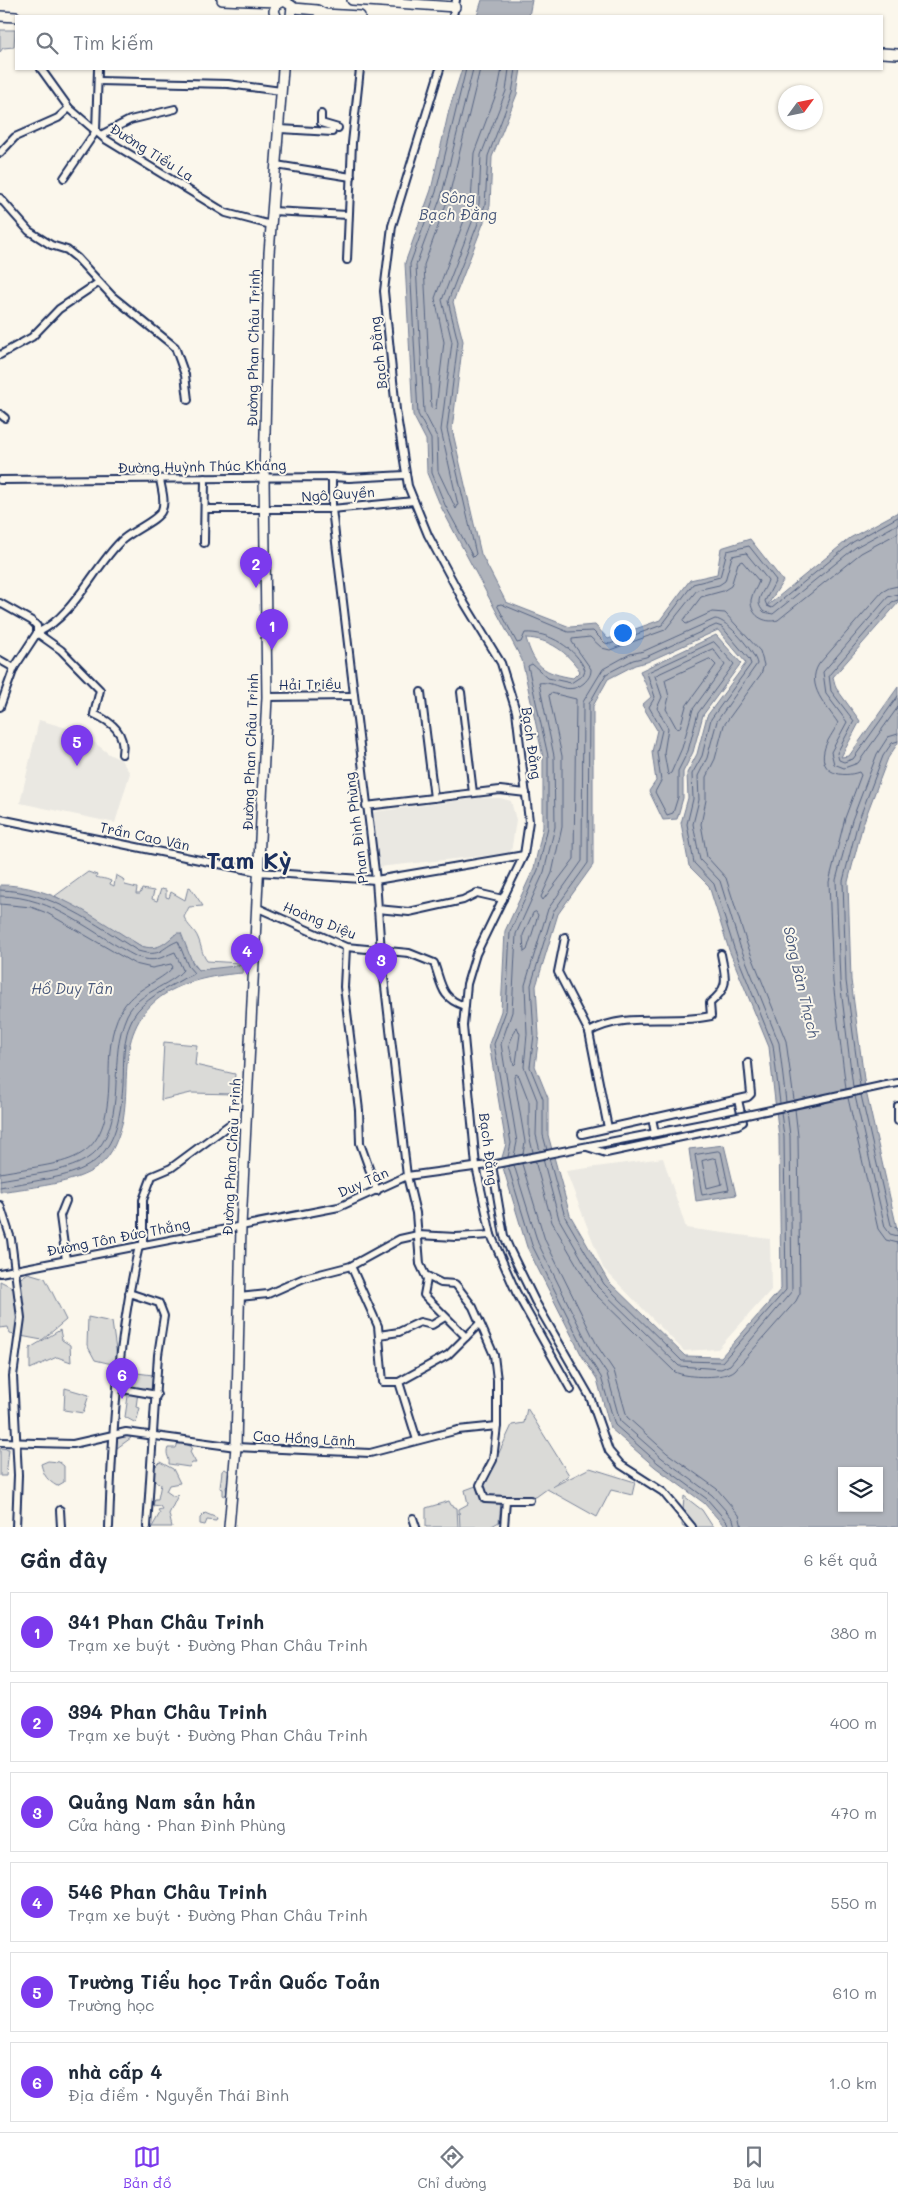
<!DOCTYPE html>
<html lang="vi">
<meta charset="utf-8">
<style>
:root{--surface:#fff;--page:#f6f6f7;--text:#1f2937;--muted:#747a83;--line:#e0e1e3;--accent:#7c3aed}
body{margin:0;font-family:Mali,sans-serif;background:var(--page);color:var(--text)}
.controls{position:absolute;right:15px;bottom:15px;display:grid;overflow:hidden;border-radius:0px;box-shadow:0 1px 4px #0004}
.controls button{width:45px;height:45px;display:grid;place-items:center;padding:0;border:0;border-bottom:1px solid var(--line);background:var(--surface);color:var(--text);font:25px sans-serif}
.compass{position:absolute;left:778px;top:85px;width:45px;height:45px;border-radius:50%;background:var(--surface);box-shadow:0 1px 4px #0004;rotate:57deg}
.you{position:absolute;left:622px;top:632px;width:18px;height:18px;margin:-12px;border:4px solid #fff;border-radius:50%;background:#1a73e8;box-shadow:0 0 0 8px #1a73e833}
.badge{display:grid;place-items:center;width:32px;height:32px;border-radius:50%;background:var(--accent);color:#fff;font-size:16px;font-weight:700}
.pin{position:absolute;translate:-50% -41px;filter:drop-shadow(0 1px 2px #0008)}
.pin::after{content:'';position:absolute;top:26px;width:18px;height:15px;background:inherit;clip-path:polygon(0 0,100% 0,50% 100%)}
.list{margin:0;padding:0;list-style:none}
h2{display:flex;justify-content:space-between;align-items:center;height:65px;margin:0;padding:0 20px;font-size:21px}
h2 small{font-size:16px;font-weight:400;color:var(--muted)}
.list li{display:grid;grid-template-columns:32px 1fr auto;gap:15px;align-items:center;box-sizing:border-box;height:80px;margin:0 10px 10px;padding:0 10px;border:1px solid var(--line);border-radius:0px}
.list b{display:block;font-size:19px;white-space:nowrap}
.list p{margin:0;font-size:16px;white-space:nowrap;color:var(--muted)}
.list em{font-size:16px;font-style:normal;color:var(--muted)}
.icon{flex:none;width:28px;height:28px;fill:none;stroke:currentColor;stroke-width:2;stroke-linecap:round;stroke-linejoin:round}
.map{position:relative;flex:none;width:898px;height:1527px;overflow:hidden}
.search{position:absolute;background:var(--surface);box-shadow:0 1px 4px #0004;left:15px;right:15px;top:15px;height:55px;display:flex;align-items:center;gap:12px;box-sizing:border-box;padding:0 18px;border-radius:0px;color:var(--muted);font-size:19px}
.sheet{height:605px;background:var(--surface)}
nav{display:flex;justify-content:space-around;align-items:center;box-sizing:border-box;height:70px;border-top:1px solid var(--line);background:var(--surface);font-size:14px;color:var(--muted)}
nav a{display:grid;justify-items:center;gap:2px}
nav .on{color:var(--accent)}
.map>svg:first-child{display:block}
.built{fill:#eae8e2}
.green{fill:#dadad7;stroke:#7a849a}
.water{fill:#afb3bb;stroke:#747e96;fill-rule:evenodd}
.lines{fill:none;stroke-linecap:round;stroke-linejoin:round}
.shore{stroke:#566483;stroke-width:1}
.minor-casing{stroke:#1b2f5e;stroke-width:10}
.major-casing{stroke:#1b2f5e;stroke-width:12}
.minor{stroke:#fbf7ec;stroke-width:6}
.major{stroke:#fbf7ec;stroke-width:9}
.minor-bridge-casing{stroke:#1b2f5e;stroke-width:10;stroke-linecap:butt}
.minor-bridge{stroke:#fbf7ec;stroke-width:6}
.labels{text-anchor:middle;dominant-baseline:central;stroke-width:4;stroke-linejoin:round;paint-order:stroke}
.street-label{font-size:14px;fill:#1b2f5e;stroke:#fbf7ec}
.water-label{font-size:15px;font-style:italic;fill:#47577a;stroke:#fbf7ec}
.town-label{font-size:24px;font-weight:bold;fill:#1b2f5e;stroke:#fbf7ec}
</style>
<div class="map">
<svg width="898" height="1527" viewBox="0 0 898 1527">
<rect width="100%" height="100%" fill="#fbf7ec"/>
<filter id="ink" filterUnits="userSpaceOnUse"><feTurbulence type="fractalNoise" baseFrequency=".02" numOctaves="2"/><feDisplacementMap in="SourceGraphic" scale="10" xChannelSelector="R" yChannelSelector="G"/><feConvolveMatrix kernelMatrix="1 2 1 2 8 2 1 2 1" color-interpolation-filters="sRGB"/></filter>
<g filter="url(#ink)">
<g class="built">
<polygon points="39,720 81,732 109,754 121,760 130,773 115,823 20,803"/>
<polygon points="479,798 500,798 511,801 516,820 511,853 378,867 372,812"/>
<polygon points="663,1158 686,1228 770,1239 771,1290 718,1349 684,1351 603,1268 566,1171"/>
</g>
<g class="green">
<polygon points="0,30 15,30 14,47 3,48 0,52"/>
<path d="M88,872L97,875L96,877C103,879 104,878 111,881L110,884L114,886L116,875L123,879L125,885L137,888L136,894H140L142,889L154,891L152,899L157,901L161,889L166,890V897L169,898L171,892L185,900L188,888L190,887L203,906L189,907L184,917C188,927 195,930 198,938C202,947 201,953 207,961L240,963L239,967L199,970L173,936C163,947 155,951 141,946L55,896Z"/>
<polygon points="164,1042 197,1045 195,1065 235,1074 233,1094 191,1093 161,1100"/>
<polygon points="28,1273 45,1278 66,1320 42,1340 10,1334 8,1327 0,1328 0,1281 12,1287 12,1289 18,1280"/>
<polygon points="88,1317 112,1322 117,1357 112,1364 95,1360 87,1345"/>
<polygon points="60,1330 62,1340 70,1345 71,1362 57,1357 30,1369 30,1348"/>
<polygon points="137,1373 153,1375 153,1396 138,1392 136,1407 140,1408 136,1423 125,1417 128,1396 117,1393 121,1382 132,1384"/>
<polygon points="65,1388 89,1395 83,1413 64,1410"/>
<polygon points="527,1408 569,1475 552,1487 590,1468 635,1482 632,1495 611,1490 597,1517 547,1489 536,1497 488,1496 484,1485 512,1425 524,1423"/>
<polygon points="129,1434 131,1438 117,1448 115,1439 119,1435"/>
<path d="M181,1442L192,1447L190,1452L196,1463H192L189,1467L169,1464C170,1457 165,1455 168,1448H176L178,1443Z"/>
<polygon points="0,1448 9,1449 6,1476 0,1476"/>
<path d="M48,1461L59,1462L64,1466V1482L57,1486C47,1480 44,1476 41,1464Z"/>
<polygon points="160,1462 173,1469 180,1483 169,1485 166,1491 173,1496 178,1495 169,1514 172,1527 152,1527 160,1513 158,1510 162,1509 160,1506 153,1505 155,1499 158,1499 161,1484 157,1483 152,1475 154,1474 153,1469"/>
<polygon points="225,1469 231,1473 230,1483 226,1487 227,1494 223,1496 223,1489 220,1488 222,1471"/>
<polygon points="476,1486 483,1503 501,1504 499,1522 490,1527 460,1527 459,1509 468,1504 465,1490"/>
<polygon points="684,1496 702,1510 713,1527 683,1527 682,1525"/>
<polygon points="449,1501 451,1505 457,1508 458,1527 426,1527 426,1508"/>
<polygon points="205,1513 217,1518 216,1521 207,1520 205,1525 200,1524 200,1518"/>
</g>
<g class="water">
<polygon points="482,0 532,0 529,16 477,16"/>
<path d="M462,69H521L517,94L492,157L490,206L453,302L463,341L452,429L481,554L506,602L570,627L595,625L608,639L660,620L690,580L717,574L721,548L750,539L783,581L767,606L850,538L898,512V603L833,677L836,688L860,721L841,757L849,756L898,687V743L888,758L863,824L848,882L851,980L865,1087L898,1233V1527H725L704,1503L655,1467L610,1428L597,1379L582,1356L527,1247L501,1161L506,1144L489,1044L501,1011L505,931L534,868L543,827V757L522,660L441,507L427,473L426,440L413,415L405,263L431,190L449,110ZM718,630L746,663L707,716L697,754L687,773L688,798L681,823L689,866L709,886L729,950L769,1047L779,1137L781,1289L721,1357L685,1356L608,1281L570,1215L548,1135V1098L535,1066L539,1035L536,986L558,914L593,865V706L608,679L635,665L647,662ZM526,638C550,639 567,652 580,671L573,678C544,673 534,667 526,638ZM842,1471H879V1508H842Z"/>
<polygon points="716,635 741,663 703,715 693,752 683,772 683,798 677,819 663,820 649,791 656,781 652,752 657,730 642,705 651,697 640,671"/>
<path d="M0,885C52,884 98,920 141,946C158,951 164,944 177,933H181L193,964L199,970L244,965L243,973C188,977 136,993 128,1055C125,1077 127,1098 123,1120C119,1136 113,1155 99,1166C75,1185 29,1187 0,1192Z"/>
<polygon points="724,1145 736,1195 696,1201 689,1149"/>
</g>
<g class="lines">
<g class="shore">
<polyline points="466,69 436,192 410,264 418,414 431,439 432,473 445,505 473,557 476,554 447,429 458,342 448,301 485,205 488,156 512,93 516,69"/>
<polyline points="473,69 442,194 416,265 424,412 437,437 438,471 456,509 458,505 441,430 452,342 442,300 479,204 481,155 506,91 509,69"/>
<polyline points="480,69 449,196 424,265 431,408 433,410 436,408 444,342 435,298 471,202 474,153 498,89 502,69"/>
<polyline points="898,594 888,597 823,672 826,694 847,722 831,752 834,764 844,768 858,763 898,707"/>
<polyline points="898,600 892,602 829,675 831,691 854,721 837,753 839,760 844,762 853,759 898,696"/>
<polygon points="714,642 734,664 698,713 688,751 678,771 678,797 673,813 667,815 655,792 661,781 657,752 662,730 649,707 655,697 647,673"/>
<polygon points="713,649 725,665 693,709 682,748 671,773 668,775 664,753 668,728 657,708 662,697 655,676"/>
<polygon points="710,659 716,665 686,706 680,728 677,729 666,709 669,697 665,680"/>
<polygon points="551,693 576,699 574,859 543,900 541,897 552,873 562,827 562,756 549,696"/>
<path d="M0,890C52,891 95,924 138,951C162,958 160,948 178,941L188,966L194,973C191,976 185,977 181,980C165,989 143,1000 133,1017C122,1038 124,1062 123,1085C117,1178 77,1173 0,1187"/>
<path d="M0,896C54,896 92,934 137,957C156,963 159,958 175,952L183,970C170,986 138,992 127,1015C117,1037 117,1059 116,1083C113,1173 73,1167 0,1180"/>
<path d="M0,904L31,907L47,913L135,964L152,968L171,964L173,967C161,982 133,988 121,1011C110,1031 109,1055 109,1078C108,1166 72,1160 0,1173"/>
<polygon points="536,912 538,915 527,950 524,952 523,935 533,913"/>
<polygon points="517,1027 520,1034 516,1063 514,1065 509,1045"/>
<polyline points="860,1086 846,981 843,881 858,822 883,756 892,743 898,741"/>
<polyline points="853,1087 840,981 836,880 852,820 877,754 888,737 898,734"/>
<path d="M846,1089L833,982L829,882L845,818L861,775L859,772C843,778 819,774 824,751C826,741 834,732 838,723C827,706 805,686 819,664L882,592L889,588L898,586"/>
<polyline points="861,1095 891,1225 898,1229"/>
<polyline points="855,1096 885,1227 890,1234 898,1236"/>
<polyline points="848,1098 878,1229 886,1240 898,1243"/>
<path d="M794,1100L786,1041L747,944L726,878L707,857L701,824L706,800V777L715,759L724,725L761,674L764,665L760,651L725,613L712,612L686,624L683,621L701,597L723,591L731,586L738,563L742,561L759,581C757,588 752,593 751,600C750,615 764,624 778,620L861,553L898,533"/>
<polyline points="547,1150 543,1135 543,1099 530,1067 534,1035 531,985 553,912 588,863 589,704 606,674 633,660 646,657 716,625 722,627 749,659 751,664 711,719 702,756 692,774 693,799 687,824 694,863 714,884 734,948 773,1045 780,1103"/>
<path d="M540,1151L536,1135L537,1100L524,1067L527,1034L525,985L548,909L582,861L583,702L603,669L630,654L644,651L715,619C727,619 756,653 757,664L717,721L707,758L698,776L699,800L693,824L700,860L720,881L740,946L779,1043L786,1102"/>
<polygon points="718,1151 721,1152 729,1190 702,1195 695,1155"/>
<polyline points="523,1154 525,1142 514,1077 516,1074 519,1076 529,1102 529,1135 533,1152"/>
<path d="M514,1156L517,1142L501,1044L512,1012L516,934L544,872L555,827L554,756L539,683C554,680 567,697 584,683C589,678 591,675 591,669L572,642V639L590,637L602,648L610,650L665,630L697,590L719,585L725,581L732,556L746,553L768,580C765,592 752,600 764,612L773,614L856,547L898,524"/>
<path d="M508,1157L511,1143L494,1044L506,1011L510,932L538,870L548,827V756L528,666L532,664L548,678L571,683L583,675L585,670C577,649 548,631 525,633L521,642L517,643L497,605L501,604L568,632L593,631L605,643L610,644L662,625L693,584L720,577L727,551L749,546L776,580L765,601L767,606L772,608L853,542L898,517"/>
<polyline points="549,1158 565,1217 604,1284 682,1361 722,1362 786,1290 784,1137 781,1112"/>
<polygon points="713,1158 716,1159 722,1184 707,1188 702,1161"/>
<polyline points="543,1159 559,1219 598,1287 679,1366 721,1369 730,1365 792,1291 790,1136 787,1111"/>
<path d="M535,1161L552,1222L592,1291L675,1372C687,1378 725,1379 735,1370L796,1301L800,1293L798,1136L795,1109"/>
<polyline points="522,1164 545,1240 598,1347 614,1371 627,1417 667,1453 717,1489 739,1515 742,1527"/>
<polyline points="514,1165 538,1243 591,1350 607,1374 620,1421 662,1458 712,1495 733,1519 735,1527"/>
<polyline points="508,1166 532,1245 586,1353 601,1377 615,1425 658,1463 707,1499 727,1522 729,1527"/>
</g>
<defs>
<g id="minor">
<polyline points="453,16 456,0"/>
<polyline points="41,69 69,108 105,139 226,213 271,225"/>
<polyline points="440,69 392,226 384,291 396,410 408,486 428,535 465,604 501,663 516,711 529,821 524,855 476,954 467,984 463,1026 476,1166 491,1235 516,1292 571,1390"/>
<polyline points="98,81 228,84 281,91"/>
<polyline points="321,114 321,123 338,128"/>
<polyline points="280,129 332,132 333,128"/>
<polyline points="101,135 130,120 175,109"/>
<polyline points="0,153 15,137 58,118 69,108"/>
<polyline points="276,165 351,177"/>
<polyline points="64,178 96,131 98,69"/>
<polyline points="0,198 29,231 51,245 67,250 77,258 112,296 175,347 185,375 188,400"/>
<polyline points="272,211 348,215"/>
<polyline points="347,260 352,143 360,69"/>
<polyline points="0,355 32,337 59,309 98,283"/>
<polyline points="0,414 5,418"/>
<polyline points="332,477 332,509 376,880 381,952 407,1176 416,1213 420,1264 427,1279 424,1295 466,1337"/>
<polyline points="0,480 332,477 349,478 405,475"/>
<polyline points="205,509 332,509 414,501"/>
<polyline points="204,543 205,478"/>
<polyline points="0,603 32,621 37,626 37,633 14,668 0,707"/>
<path d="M37,633C73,617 93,569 120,542C130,531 158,521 162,510C166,500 161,488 160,479"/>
<path d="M37,633L61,650L100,690L94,714C112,722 126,733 122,754"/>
<polyline points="0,660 14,668"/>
<polyline points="421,692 434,798"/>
<polyline points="461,692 473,793"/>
<polyline points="267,697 353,696"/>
<polyline points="366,806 500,790 526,793"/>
<polyline points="0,819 258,872 376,880 524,855"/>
<path d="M258,908L346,947L409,953L434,963C442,985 441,999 465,1006"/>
<polyline points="377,909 409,912 463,900 477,893 503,899"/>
<polyline points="565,937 558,972 589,1032 608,1128"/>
<polyline points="346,947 344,987 359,1110 360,1143 377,1191"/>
<path d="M589,1032C625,1011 671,1025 711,1016L710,1003C731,986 725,977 721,954"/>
<polyline points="881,1086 898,1083"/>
<polyline points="898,1106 898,1121"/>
<polyline points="652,1118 655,1133"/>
<polyline points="582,1134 748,1097 751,1094 748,1063"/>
<polyline points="587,1147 606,1153 738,1125 743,1122 738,1100"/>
<polyline points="492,1165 504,1236 510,1250 535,1301 590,1397 609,1451 621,1465 663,1492 692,1527"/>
<polyline points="66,1201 60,1216 66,1260"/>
<polyline points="0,1205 11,1239 21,1318 13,1376 18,1475 16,1527"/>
<polyline points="143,1245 143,1200 152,1176 171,1168 229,1125 246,1126"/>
<polyline points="351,1266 378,1326 383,1382 399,1382"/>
<polyline points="0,1273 339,1207 407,1176 496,1164 733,1118"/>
<polyline points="427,1276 441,1283 455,1284 457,1286 473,1307 494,1355 497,1380 497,1426"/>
<polyline points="129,1293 159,1303 164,1316 158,1355 147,1527"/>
<polyline points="239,1297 268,1294 304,1278 351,1266 400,1239 418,1235 456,1237 491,1235"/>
<polyline points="379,1335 399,1332 420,1322 432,1325 445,1317"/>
<polyline points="117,1388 157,1395"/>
<polyline points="417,1440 399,1382 448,1355 479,1324"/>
<polyline points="0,1442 73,1444 126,1432 236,1447 370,1453 458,1430 497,1426 493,1460 480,1485 485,1499 506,1500 504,1527"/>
<polyline points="506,1500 530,1500"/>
<polyline points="60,1510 61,1527"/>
<polyline points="413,1518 416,1527"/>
<path d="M109,1527C112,1433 118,1338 139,1246"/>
</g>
<g id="major">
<polyline points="222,0 278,2"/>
<polyline points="352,0 455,7"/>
<polyline points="293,8 317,10 324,14 319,16"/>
<polyline points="324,14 360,16"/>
<polyline points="0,16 16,17"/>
<polyline points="276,16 274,11 276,5 284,1 292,6 291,16"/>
<polyline points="882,53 898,54"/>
<polyline points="229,1527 236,1447 241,1226 267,697 264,478 269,253 283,69"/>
</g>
</defs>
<use href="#minor" class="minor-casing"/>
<use href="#major" class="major-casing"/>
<use href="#minor" class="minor"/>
<use href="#major" class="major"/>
<defs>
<polyline id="minor-bridge" points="733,1118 881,1086"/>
</defs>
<use href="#minor-bridge" class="minor-bridge-casing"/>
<use href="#minor-bridge" class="minor-bridge"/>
</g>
</g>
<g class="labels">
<g class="street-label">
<text transform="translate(152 152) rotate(32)">Đường Tiểu La</text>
<text transform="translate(253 348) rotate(-89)">Đường Phan Châu Trinh</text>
<text transform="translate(378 353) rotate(-96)">Bạch Đằng</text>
<text transform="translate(202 466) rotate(-1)">Đường Huỳnh Thúc Kháng</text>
<text transform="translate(338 494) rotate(-4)">Ngô Quyền</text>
<text transform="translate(310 684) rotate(-1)">Hải Triều</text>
<text transform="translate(532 743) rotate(82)">Bạch Đằng</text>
<text transform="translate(250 752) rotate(-88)">Đường Phan Châu Trinh</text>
<text transform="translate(356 828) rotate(-97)">Phan Đình Phùng</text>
<text transform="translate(145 836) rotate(12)">Trần Cao Vân</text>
<text transform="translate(320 920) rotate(22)">Hoàng Diệu</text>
<text transform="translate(489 1149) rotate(83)">Bạch Đằng</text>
<text transform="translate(231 1157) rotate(-87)">Đường Phan Châu Trinh</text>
<text transform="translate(363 1182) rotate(-24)">Duy Tân</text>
<text transform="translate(118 1237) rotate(-11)">Đường Tôn Đức Thắng</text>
<text transform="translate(304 1438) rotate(3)">Cao Hồng Lãnh</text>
</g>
<g class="water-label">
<text x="458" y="197">Sông<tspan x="458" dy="17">Bạch Đằng</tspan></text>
<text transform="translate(802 982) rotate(77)">Sông Bàn Thạch</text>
<text x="72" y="988">Hồ Duy Tân</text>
</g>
<g class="town-label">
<text x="249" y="859">Tam Kỳ</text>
</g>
</g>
</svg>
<div class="controls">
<button><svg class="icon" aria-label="layers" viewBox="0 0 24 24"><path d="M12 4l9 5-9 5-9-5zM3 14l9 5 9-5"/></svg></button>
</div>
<svg class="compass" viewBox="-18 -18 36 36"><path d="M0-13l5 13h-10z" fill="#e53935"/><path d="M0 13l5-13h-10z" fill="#747a83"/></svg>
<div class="you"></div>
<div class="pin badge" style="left:272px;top:650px">1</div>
<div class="pin badge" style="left:256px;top:588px">2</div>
<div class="pin badge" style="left:381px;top:984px">3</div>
<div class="pin badge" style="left:247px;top:975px">4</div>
<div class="pin badge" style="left:77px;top:766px">5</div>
<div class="pin badge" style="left:122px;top:1399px">6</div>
<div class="search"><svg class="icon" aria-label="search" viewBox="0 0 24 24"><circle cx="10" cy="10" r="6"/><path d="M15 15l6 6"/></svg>Tìm kiếm</div>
</div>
<section class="sheet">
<h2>Gần đây<small>6 kết quả</small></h2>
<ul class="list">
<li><span class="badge">1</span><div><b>341 Phan Châu Trinh</b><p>Trạm xe buýt · Đường Phan Châu Trinh</p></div><em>380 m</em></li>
<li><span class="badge">2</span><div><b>394 Phan Châu Trinh</b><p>Trạm xe buýt · Đường Phan Châu Trinh</p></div><em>400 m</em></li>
<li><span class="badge">3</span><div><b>Quảng Nam sản hản</b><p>Cửa hàng · Phan Đình Phùng</p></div><em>470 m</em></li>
<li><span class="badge">4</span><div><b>546 Phan Châu Trinh</b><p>Trạm xe buýt · Đường Phan Châu Trinh</p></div><em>550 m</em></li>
<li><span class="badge">5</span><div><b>Trường Tiểu học Trần Quốc Toản</b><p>Trường học</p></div><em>610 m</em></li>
<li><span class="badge">6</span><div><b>nhà cấp 4</b><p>Địa điểm · Nguyễn Thái Bình</p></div><em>1.0 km</em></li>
</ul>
</section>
<nav>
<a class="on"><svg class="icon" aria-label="map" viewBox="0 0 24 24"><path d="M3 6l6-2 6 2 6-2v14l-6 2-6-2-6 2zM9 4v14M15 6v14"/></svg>Bản đồ</a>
<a><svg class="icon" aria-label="directions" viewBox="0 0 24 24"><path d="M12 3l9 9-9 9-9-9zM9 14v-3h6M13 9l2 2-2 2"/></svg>Chỉ đường</a>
<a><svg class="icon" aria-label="saved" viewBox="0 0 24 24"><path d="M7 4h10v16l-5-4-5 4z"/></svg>Đã lưu</a>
</nav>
